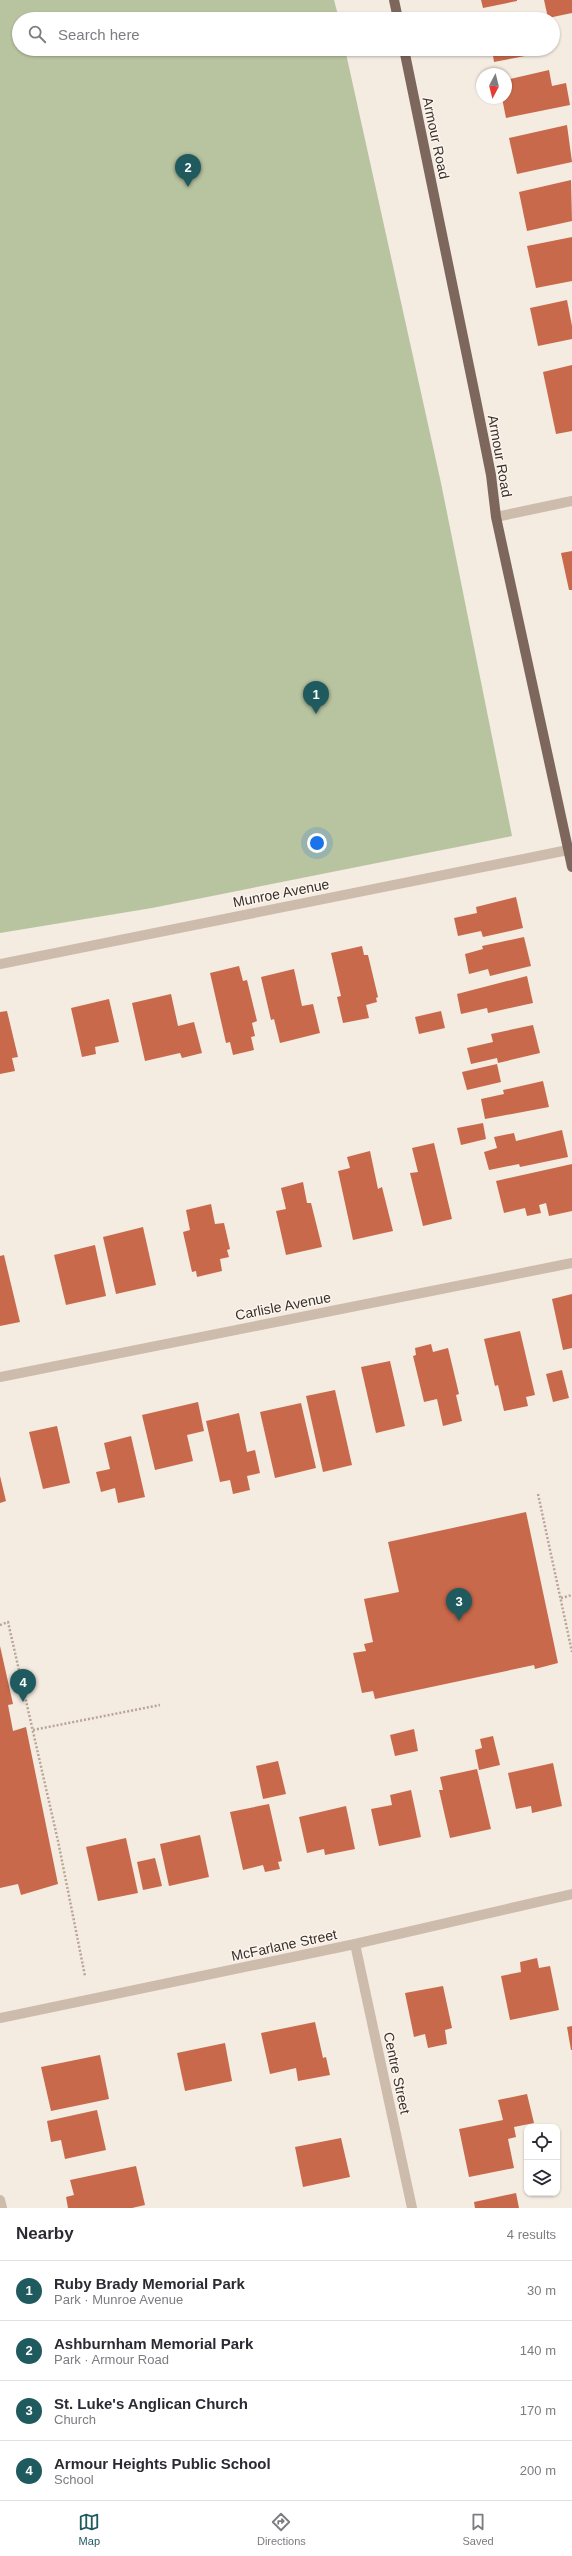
<!DOCTYPE html>
<meta charset="utf-8">
<style>
:root{--surface:#fff;--page:#f7f7f7;--text:#2b2b33;--muted:#7c7c81;--line:#e1e1e2;--accent:#1f5a5e}
body{margin:0;font-family:Helvetica,sans-serif;background:var(--page);color:var(--text)}
.controls{position:absolute;right:12px;bottom:12px;display:grid;overflow:hidden;border-radius:8px;box-shadow:0 1px 3px #0004}
.controls button{width:36px;height:36px;display:grid;place-items:center;padding:0;border:0;border-bottom:1px solid var(--line);background:var(--surface);color:var(--text);font:20px sans-serif}
.compass{position:absolute;left:476px;top:68px;width:36px;height:36px;border-radius:50%;background:var(--surface);box-shadow:0 1px 3px #0004;rotate:187deg}
.you{position:absolute;left:317px;top:843px;width:14px;height:14px;margin:-10px;border:3px solid #fff;border-radius:50%;background:#1a73e8;box-shadow:0 0 0 6px #1a73e833}
.badge{display:grid;place-items:center;width:26px;height:26px;border-radius:50%;background:var(--accent);color:#fff;font-size:13px;font-weight:700}
.pin{position:absolute;translate:-50% -33px;filter:drop-shadow(0 1px 2px #0008)}
.pin::after{content:'';position:absolute;top:21px;width:14px;height:12px;background:inherit;clip-path:polygon(0 0,100% 0,50% 100%)}
.list{margin:0;padding:0;list-style:none}
h2{display:flex;justify-content:space-between;align-items:center;height:52px;margin:0;padding:0 16px;font-size:17px}
h2 small{font-size:13px;font-weight:400;color:var(--muted)}
.list li{display:grid;grid-template-columns:26px 1fr auto;gap:12px;align-items:center;box-sizing:border-box;height:60px;padding:0 16px;border-top:1px solid var(--line)}
.list b{display:block;font-size:15px;white-space:nowrap}
.list p{margin:0;font-size:13px;white-space:nowrap;color:var(--muted)}
.list em{font-size:13px;font-style:normal;color:var(--muted)}
.icon{flex:none;width:22px;height:22px;fill:none;stroke:currentColor;stroke-width:2;stroke-linecap:round;stroke-linejoin:round}
.map{position:relative;flex:none;width:572px;height:2208px;overflow:hidden}
.search{position:absolute;background:var(--surface);box-shadow:0 1px 3px #0004;left:12px;right:12px;top:12px;height:44px;display:flex;align-items:center;gap:10px;box-sizing:border-box;padding:0 14px;border-radius:22px;color:var(--muted);font-size:15px}
.sheet{height:292px;background:var(--surface)}
nav{display:flex;justify-content:space-around;align-items:center;box-sizing:border-box;height:56px;border-top:1px solid var(--line);background:var(--surface);font-size:11px;color:var(--muted)}
nav a{display:grid;justify-items:center;gap:2px}
nav .on{color:var(--accent)}
.map>svg:first-child{display:block}
.green{fill:#b8c4a0}
.building{fill:#c8694b}
.lines{fill:none;stroke-linecap:round;stroke-linejoin:round}
.path{stroke:#b9a596;stroke-width:2.5;stroke-dasharray:2 2;stroke-linecap:butt}
.minor{stroke:#cdbbac;stroke-width:10}
.major{stroke:#7d675c;stroke-width:10}
.labels{text-anchor:middle;dominant-baseline:central;stroke-width:3;stroke-linejoin:round;paint-order:stroke}
.street-label{font-size:14px;fill:#3b302b;stroke:#fbf5ee}
</style>
<div class="map">
<svg width="572" height="2208" viewBox="0 0 572 2208">
<rect width="100%" height="100%" fill="#f4ebe1"/>
<polygon class="green" points="0,0 334,0 339,19 19,19 19,49 345,49 441,483 512,836 152,908 0,933"/>
<g class="building">
<polygon points="481,0 517,0 517,1 483,8"/>
<polygon points="544,0 572,0 572,13 548,18"/>
<polygon points="492,49 524,49 525,56 494,62"/>
<polygon points="549,70 552,86 566,83 570,105 506,118 502,98 506,98 506,80"/>
<polygon points="567,125 572,162 517,174 509,138"/>
<polygon points="571,180 572,221 527,231 519,192"/>
<polygon points="572,237 572,281 536,288 527,246"/>
<polygon points="567,300 572,326 572,339 538,346 530,308"/>
<polygon points="572,365 572,431 556,434 543,372"/>
<polygon points="572,551 572,590 569,590 561,553"/>
<polygon points="516,897 523,928 483,937 481,931 458,936 454,918 477,913 476,907"/>
<polygon points="524,937 531,966 490,976 488,969 469,974 465,954 483,949 482,946"/>
<polygon points="362,946 364,955 368,955 378,997 376,998 377,1002 366,1005 369,1018 343,1023 337,997 341,996 331,953"/>
<polygon points="239,966 243,981 247,980 257,1021 252,1023 255,1036 251,1037 254,1050 233,1055 230,1042 226,1043 210,973"/>
<polygon points="294,969 302,1006 313,1004 320,1033 280,1043 274,1019 271,1020 261,977"/>
<polygon points="527,976 533,1003 488,1013 487,1008 461,1014 457,994"/>
<polygon points="171,994 178,1026 194,1022 202,1053 182,1058 180,1053 145,1061 132,1003"/>
<polygon points="109,999 119,1042 95,1047 96,1054 82,1057 71,1008"/>
<polygon points="7,1011 18,1057 12,1058 15,1071 0,1074 0,1012"/>
<polygon points="441,1011 445,1028 419,1034 415,1017"/>
<polygon points="533,1025 540,1053 498,1063 497,1058 471,1064 467,1048 493,1042 491,1034"/>
<polygon points="497,1064 501,1082 467,1090 462,1072"/>
<polygon points="543,1081 549,1107 485,1119 481,1099 504,1094 503,1090"/>
<polygon points="483,1123 486,1139 461,1145 457,1128"/>
<polygon points="562,1130 568,1157 520,1167 519,1164 489,1170 484,1152 497,1148 494,1137 514,1133 516,1141"/>
<polygon points="434,1143 452,1219 423,1226 410,1173 418,1172 412,1148"/>
<polygon points="370,1151 378,1189 382,1187 393,1231 353,1240 338,1171 350,1168 347,1157"/>
<polygon points="572,1164 572,1211 549,1216 546,1203 539,1205 541,1213 527,1216 525,1208 504,1213 496,1181"/>
<polygon points="303,1182 307,1203 311,1203 322,1247 286,1255 276,1211 286,1209 281,1188"/>
<polygon points="211,1204 215,1224 224,1223 230,1249 227,1250 229,1257 220,1259 222,1271 197,1277 196,1271 192,1272 183,1232 190,1230 186,1210"/>
<polygon points="143,1227 156,1285 116,1294 103,1237"/>
<polygon points="95,1245 106,1296 66,1305 54,1255"/>
<polygon points="4,1255 20,1322 0,1326 0,1256"/>
<polygon points="572,1294 572,1348 563,1350 552,1299"/>
<polygon points="520,1331 535,1395 526,1397 528,1406 504,1411 498,1385 495,1386 484,1339"/>
<polygon points="431,1344 433,1352 448,1348 459,1394 456,1395 462,1421 443,1426 437,1399 424,1402 413,1356 416,1355 415,1348"/>
<polygon points="390,1361 405,1426 376,1433 361,1367"/>
<polygon points="562,1370 569,1398 553,1402 546,1374"/>
<polygon points="335,1390 352,1465 323,1472 306,1396"/>
<polygon points="198,1402 204,1431 187,1435 193,1461 155,1470 142,1415"/>
<polygon points="301,1403 316,1468 275,1478 260,1412"/>
<polygon points="239,1413 247,1452 255,1450 260,1473 247,1476 250,1490 233,1494 230,1480 220,1482 206,1421"/>
<polygon points="57,1426 70,1483 43,1489 29,1432"/>
<polygon points="131,1436 145,1497 118,1503 115,1488 101,1492 96,1472 110,1469 104,1443"/>
<polygon points="0,1476 6,1501 0,1503"/>
<polygon points="526,1512 558,1663 535,1669 534,1665 375,1699 373,1691 362,1693 353,1653 366,1651 364,1644 373,1642 364,1599 399,1592 388,1542"/>
<polygon points="0,1646 13,1704 8,1705 13,1731 26,1727 58,1884 21,1895 18,1884 0,1888"/>
<polygon points="414,1729 418,1751 395,1756 390,1735"/>
<polygon points="493,1736 500,1765 479,1770 475,1750 482,1748 480,1739"/>
<polygon points="278,1761 286,1794 263,1799 256,1766"/>
<polygon points="553,1763 562,1806 532,1813 531,1806 516,1809 508,1773"/>
<polygon points="477,1769 491,1829 450,1838 439,1790 443,1790 440,1777"/>
<polygon points="411,1790 421,1837 379,1846 371,1809 392,1805 390,1795"/>
<polygon points="269,1804 282,1861 278,1862 280,1869 265,1872 263,1865 243,1870 230,1812"/>
<polygon points="346,1806 355,1849 325,1855 324,1849 307,1853 299,1817"/>
<polygon points="200,1835 209,1877 169,1886 160,1844"/>
<polygon points="126,1838 138,1893 98,1901 86,1847"/>
<polygon points="155,1858 162,1886 143,1890 137,1862"/>
<polygon points="537,1958 539,1968 550,1966 559,2010 510,2020 501,1976 521,1972 520,1962"/>
<polygon points="443,1986 452,2028 445,2030 447,2044 428,2048 425,2034 414,2037 405,1993"/>
<polygon points="315,2022 323,2058 326,2057 330,2075 298,2081 296,2068 270,2074 261,2033"/>
<polygon points="572,2026 572,2050 571,2050 567,2027"/>
<polygon points="225,2043 232,2081 185,2091 177,2053"/>
<polygon points="100,2055 109,2099 51,2111 41,2067"/>
<polygon points="527,2094 534,2123 514,2127 516,2137 508,2139 514,2168 469,2177 459,2129 503,2120 498,2100"/>
<polygon points="97,2110 106,2150 65,2159 61,2140 51,2142 47,2121"/>
<polygon points="341,2138 350,2177 303,2187 295,2147"/>
<polygon points="136,2166 145,2205 132,2208 68,2208 66,2197 74,2195 70,2180"/>
<polygon points="516,2193 519,2208 475,2208 474,2202"/>
</g>
<g class="lines">
<g class="path">
<polyline points="538,1494 572,1652"/>
<polyline points="561,1598 572,1595"/>
<polyline points="0,1625 8,1622 58,1841 85,1976"/>
<polyline points="33,1730 160,1705"/>
</g>
<g class="minor">
<polyline points="496,517 572,501"/>
<polyline points="0,964 568,850"/>
<polyline points="0,1377 572,1263"/>
<polyline points="355,1944 412,2208"/>
<polyline points="0,2018 355,1944 572,1894"/>
<polyline points="0,2200 2,2208"/>
</g>
<g class="major">
<polyline points="394,0 398,19"/>
<polyline points="404,49 477,405 491,475 496,517 572,867"/>
</g>
</g>
<g class="labels">
<g class="street-label">
<text transform="translate(436 138) rotate(78)">Armour Road</text>
<text transform="translate(500 456) rotate(80)">Armour Road</text>
<text transform="translate(281 893) rotate(-11)">Munroe Avenue</text>
<text transform="translate(283 1306) rotate(-11)">Carlisle Avenue</text>
<text transform="translate(284 1945) rotate(-12)">McFarlane Street</text>
<text transform="translate(397 2073) rotate(78)">Centre Street</text>
</g>
</g>
</svg>
<div class="controls">
<button><svg class="icon" aria-label="locate" viewBox="0 0 24 24"><circle cx="12" cy="12" r="6"/><path d="M12 2v4M12 18v4M2 12h4M18 12h4"/></svg></button>
<button><svg class="icon" aria-label="layers" viewBox="0 0 24 24"><path d="M12 4l9 5-9 5-9-5zM3 14l9 5 9-5"/></svg></button>
</div>
<svg class="compass" viewBox="-18 -18 36 36"><path d="M0-13l5 13h-10z" fill="#e53935"/><path d="M0 13l5-13h-10z" fill="#7c7c81"/></svg>
<div class="you"></div>
<div class="pin badge" style="left:316px;top:714px">1</div>
<div class="pin badge" style="left:188px;top:187px">2</div>
<div class="pin badge" style="left:459px;top:1621px">3</div>
<div class="pin badge" style="left:23px;top:1702px">4</div>
<div class="search"><svg class="icon" aria-label="search" viewBox="0 0 24 24"><circle cx="10" cy="10" r="6"/><path d="M15 15l6 6"/></svg>Search here</div>
</div>
<section class="sheet">
<h2>Nearby<small>4 results</small></h2>
<ul class="list">
<li><span class="badge">1</span><div><b>Ruby Brady Memorial Park</b><p>Park · Munroe Avenue</p></div><em>30 m</em></li>
<li><span class="badge">2</span><div><b>Ashburnham Memorial Park</b><p>Park · Armour Road</p></div><em>140 m</em></li>
<li><span class="badge">3</span><div><b>St. Luke's Anglican Church</b><p>Church</p></div><em>170 m</em></li>
<li><span class="badge">4</span><div><b>Armour Heights Public School</b><p>School</p></div><em>200 m</em></li>
</ul>
</section>
<nav>
<a class="on"><svg class="icon" aria-label="map" viewBox="0 0 24 24"><path d="M3 6l6-2 6 2 6-2v14l-6 2-6-2-6 2zM9 4v14M15 6v14"/></svg>Map</a>
<a><svg class="icon" aria-label="directions" viewBox="0 0 24 24"><path d="M12 3l9 9-9 9-9-9zM9 14v-3h6M13 9l2 2-2 2"/></svg>Directions</a>
<a><svg class="icon" aria-label="saved" viewBox="0 0 24 24"><path d="M7 4h10v16l-5-4-5 4z"/></svg>Saved</a>
</nav>
